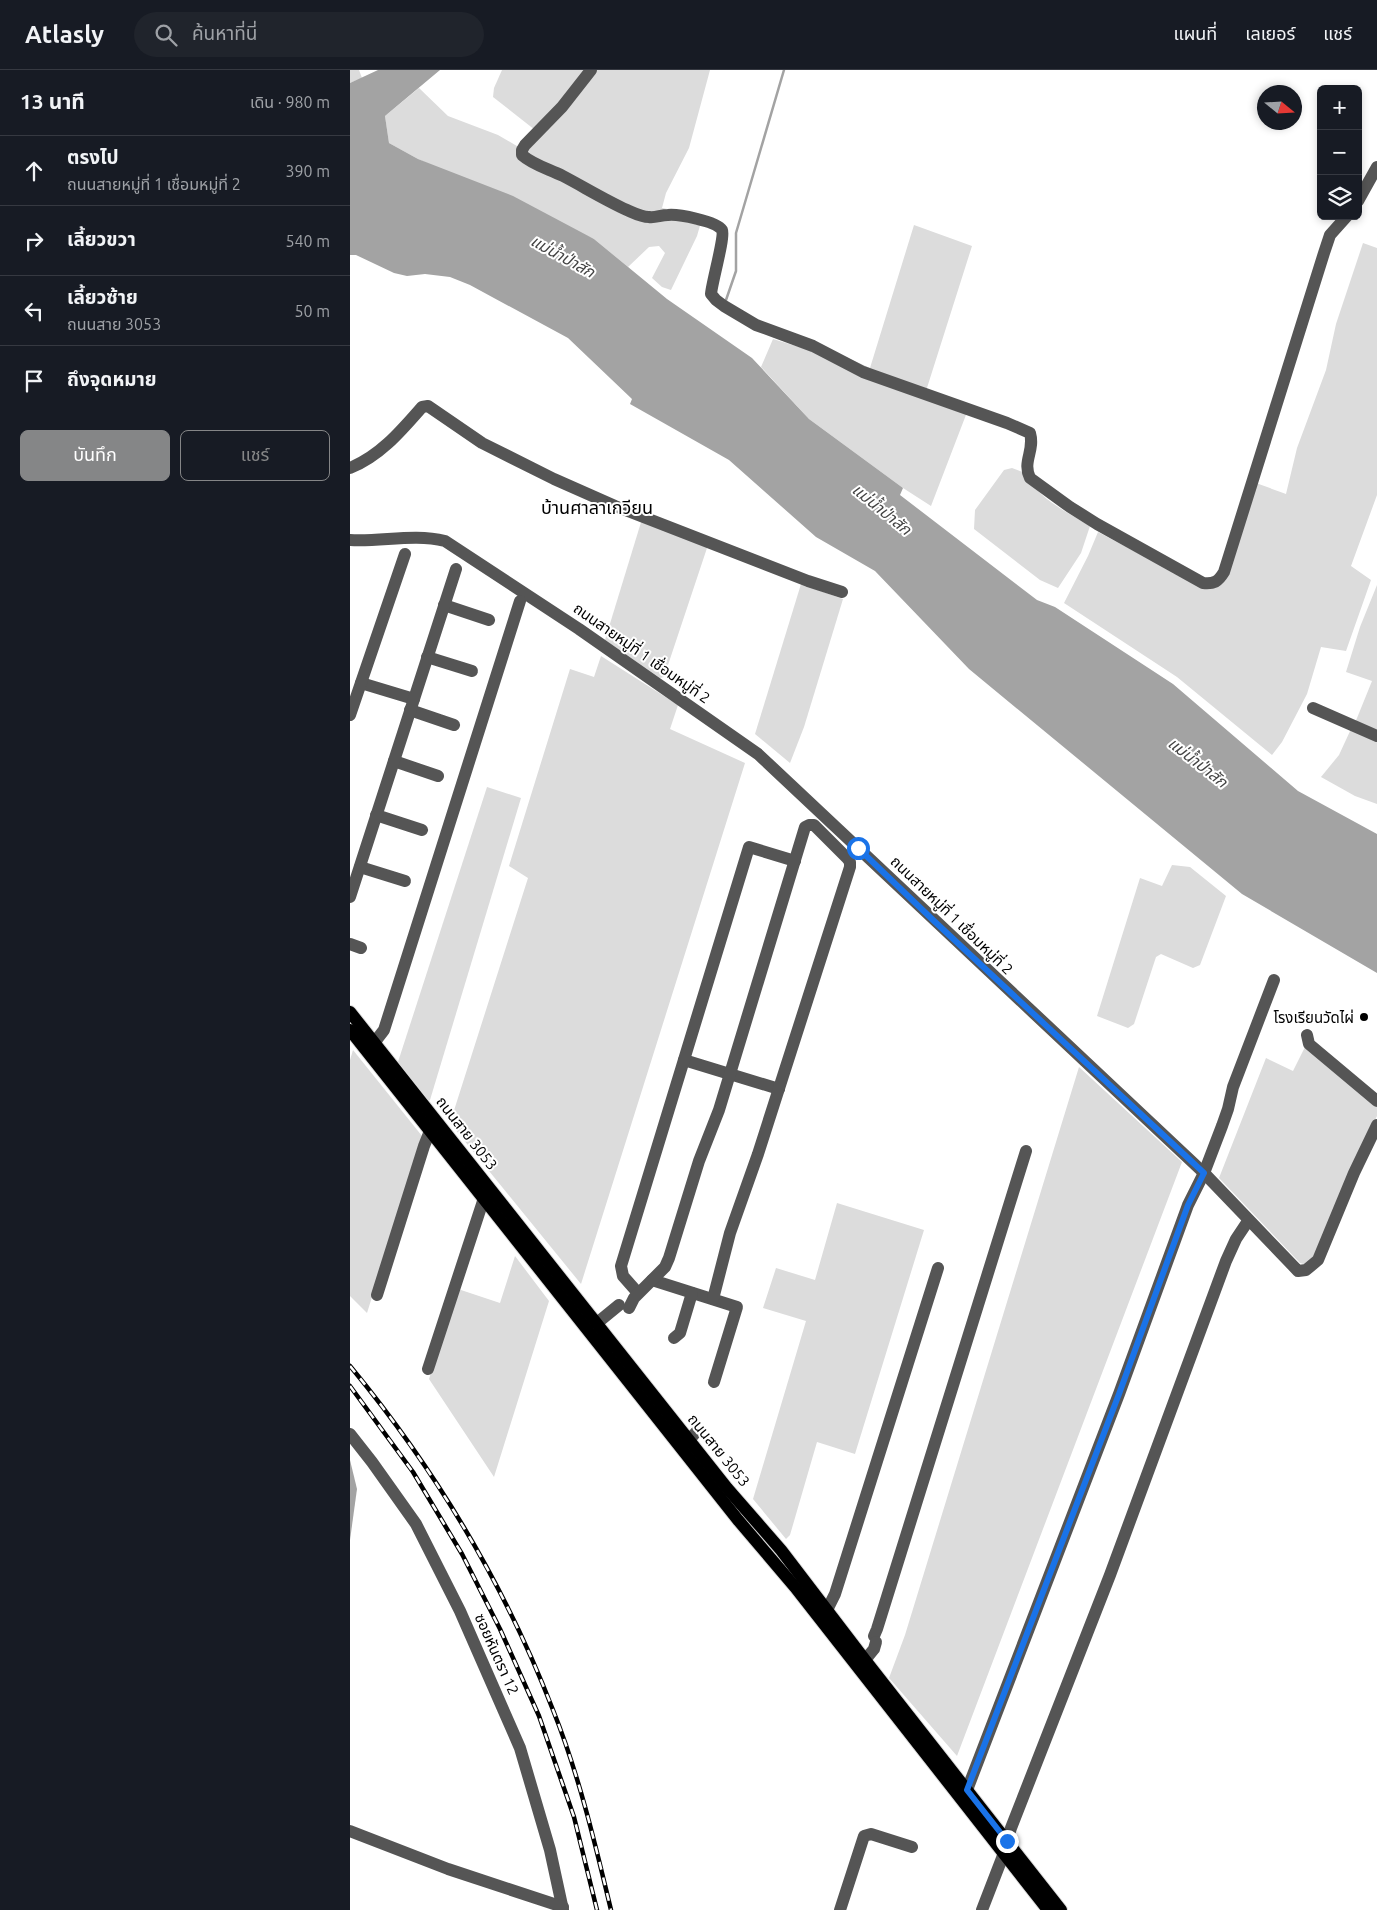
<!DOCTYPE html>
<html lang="th">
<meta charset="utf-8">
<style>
:root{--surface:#171b24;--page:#20242c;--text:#f1f3f6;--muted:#9ea1a6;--line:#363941;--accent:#858687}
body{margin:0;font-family:Ubuntu,"Noto Sans Thai",sans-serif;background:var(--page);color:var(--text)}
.controls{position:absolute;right:15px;top:15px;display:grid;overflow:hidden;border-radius:8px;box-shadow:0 2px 8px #0003}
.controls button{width:45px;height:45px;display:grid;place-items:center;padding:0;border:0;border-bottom:1px solid var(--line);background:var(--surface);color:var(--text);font:25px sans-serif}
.compass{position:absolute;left:907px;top:15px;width:45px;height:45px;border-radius:50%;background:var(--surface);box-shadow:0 2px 8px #0003;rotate:108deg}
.stop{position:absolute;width:15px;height:15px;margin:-11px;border:4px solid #1a73e8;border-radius:50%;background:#fff}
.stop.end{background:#1a73e8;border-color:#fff;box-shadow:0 1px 5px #0008}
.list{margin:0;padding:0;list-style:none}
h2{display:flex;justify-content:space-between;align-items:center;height:65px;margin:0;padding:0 20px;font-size:21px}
h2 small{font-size:16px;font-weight:400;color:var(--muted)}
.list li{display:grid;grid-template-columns:32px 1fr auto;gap:15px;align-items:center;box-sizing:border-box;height:70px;padding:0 20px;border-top:1px solid var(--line)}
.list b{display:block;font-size:19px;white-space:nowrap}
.list p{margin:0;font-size:16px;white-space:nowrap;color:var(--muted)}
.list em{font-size:16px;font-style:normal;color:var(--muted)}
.actions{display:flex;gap:10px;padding:15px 20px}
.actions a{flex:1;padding:11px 0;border:1px solid var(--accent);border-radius:8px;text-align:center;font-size:18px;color:var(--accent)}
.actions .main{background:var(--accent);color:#fff}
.icon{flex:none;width:28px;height:28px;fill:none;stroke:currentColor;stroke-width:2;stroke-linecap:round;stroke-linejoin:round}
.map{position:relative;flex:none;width:1027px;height:1840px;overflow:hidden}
header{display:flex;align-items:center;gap:30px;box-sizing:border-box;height:70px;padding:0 25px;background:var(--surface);border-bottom:1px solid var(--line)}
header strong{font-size:24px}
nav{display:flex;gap:28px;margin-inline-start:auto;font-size:18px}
.search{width:350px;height:45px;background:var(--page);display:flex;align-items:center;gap:12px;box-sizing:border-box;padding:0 18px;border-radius:28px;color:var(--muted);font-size:19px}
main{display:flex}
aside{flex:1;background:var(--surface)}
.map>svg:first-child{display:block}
.green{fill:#dcdcdc}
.water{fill:#a3a3a3}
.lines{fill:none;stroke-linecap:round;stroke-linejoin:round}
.stream{stroke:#a3a3a3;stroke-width:2.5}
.major-casing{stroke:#dbdbdb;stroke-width:14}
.minor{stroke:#555;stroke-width:12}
.major{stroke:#000;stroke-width:12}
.rail-casing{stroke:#000;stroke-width:4.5}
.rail{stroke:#fff;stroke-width:2.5;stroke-dasharray:8;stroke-linecap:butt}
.route{stroke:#1a73e8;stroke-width:6}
.poi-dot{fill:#000;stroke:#fff;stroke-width:2}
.labels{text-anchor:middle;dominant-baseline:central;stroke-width:4;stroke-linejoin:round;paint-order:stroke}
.street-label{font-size:15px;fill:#000;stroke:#fff}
.poi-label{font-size:15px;fill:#000;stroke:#fff;text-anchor:end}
.water-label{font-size:16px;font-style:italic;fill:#444;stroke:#fff}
.quarter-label{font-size:18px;fill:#000;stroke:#fff}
</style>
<header>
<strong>Atlasly</strong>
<div class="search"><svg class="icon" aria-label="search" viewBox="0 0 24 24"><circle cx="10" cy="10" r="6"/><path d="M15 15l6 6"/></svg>ค้นหาที่นี่</div>
<nav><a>แผนที่</a><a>เลเยอร์</a><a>แชร์</a></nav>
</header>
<main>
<aside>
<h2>13 นาที<small>เดิน · 980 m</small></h2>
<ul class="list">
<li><svg class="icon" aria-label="ahead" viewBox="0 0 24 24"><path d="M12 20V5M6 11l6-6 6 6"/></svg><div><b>ตรงไป</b><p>ถนนสายหมู่ที่ 1 เชื่อมหมู่ที่ 2</p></div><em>390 m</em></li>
<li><svg class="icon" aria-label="right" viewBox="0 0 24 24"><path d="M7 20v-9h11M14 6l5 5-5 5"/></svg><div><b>เลี้ยวขวา</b></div><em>540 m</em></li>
<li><svg class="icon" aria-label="left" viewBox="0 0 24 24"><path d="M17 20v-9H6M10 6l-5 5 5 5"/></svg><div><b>เลี้ยวซ้าย</b><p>ถนนสาย 3053</p></div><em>50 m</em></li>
<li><svg class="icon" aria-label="arrive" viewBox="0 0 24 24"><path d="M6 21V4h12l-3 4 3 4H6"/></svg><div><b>ถึงจุดหมาย</b></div></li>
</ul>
<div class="actions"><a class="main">บันทึก</a><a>แชร์</a></div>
</aside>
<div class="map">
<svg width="1027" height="1840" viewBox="0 0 1027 1840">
<rect width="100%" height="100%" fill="#fff"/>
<g class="green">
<polygon points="0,0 9,0 12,8 0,13"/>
<polygon points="152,0 238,0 185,60 143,27 144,18"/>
<polygon points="246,0 360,0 339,78 316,123 312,138 353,145 347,166 321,220 312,217 302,208 315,183 309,176 299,177 278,197 244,169 68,89 39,73 35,46 69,18 98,46 148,65 177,82"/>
<polygon points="564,155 622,176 576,321 619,337 581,436 553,418 459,349 411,297 423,269 459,280 463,272 520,298"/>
<polygon points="1013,173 1027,178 1027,425 1001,496 1021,510 996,581 971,577 957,624 932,672 922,685 827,607 714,533 738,486 748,462 852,517 863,519 872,513 906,413 936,424 947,378 976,300 986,254"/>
<path d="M662,398L675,403C688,429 717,442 740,456L731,483L708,518L690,510L624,459L625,440L654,400Z"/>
<polygon points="292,449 358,475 314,607 310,608 255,570"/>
<polygon points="451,514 493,529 454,657 440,693 405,664"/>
<polygon points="1027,515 1027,663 1005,653 1022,611 996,602 1010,557"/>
<polygon points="251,586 328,635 320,659 395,693 231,1214 100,1053 178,808 159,796 220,599 244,607"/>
<polygon points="1001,659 1027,670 1027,734 1005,726 971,707 989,685"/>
<polygon points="137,717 171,728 80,1030 76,1032 47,995"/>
<polygon points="822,795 840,797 876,826 850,895 843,898 811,884 806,887 784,954 778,958 747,946 790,808 812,816"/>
<polygon points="955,977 1027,1037 1027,1046 1001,1100 964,1186 957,1195 950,1193 869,1108 916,988 943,1001"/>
<polygon points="3,980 72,1066 17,1243 0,1226 0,990"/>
<polygon points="729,997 832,1092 607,1686 539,1608 555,1565"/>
<polygon points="487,1133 574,1160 505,1384 467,1372 440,1465 436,1469 403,1429 456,1251 413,1238 426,1198 465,1210"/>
<polygon points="165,1186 199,1231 144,1407 79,1309 108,1219 150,1233"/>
</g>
<g class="water">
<polygon points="28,0 90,0 35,46 39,73 68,89 163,126 244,169 317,229 402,288 459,349 553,418 550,425 687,530 705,537 823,614 948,721 1027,764 1027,903 892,824 619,599 525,501 466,467 379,390 280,334 282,329 218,268 120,215 100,207 75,204 57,206 44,203 6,185 0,185 0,13"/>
<polygon points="0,1390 7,1419 0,1470"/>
</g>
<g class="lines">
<polyline class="stream" points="376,230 386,201 386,163 434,0"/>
<defs>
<g id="major">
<polyline points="0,942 377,1418 431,1480 515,1590 711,1840"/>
<polyline points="0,960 388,1450 445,1517 698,1840"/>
</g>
</defs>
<use href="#major" class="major-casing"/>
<g class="minor">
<path d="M241,0L212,37L175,75L172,80V85C183,95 199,99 213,106C234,117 255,130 277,140C284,143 291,147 299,147C305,148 311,145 318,145C328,144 366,151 372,160C375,167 362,212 361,224L366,230L374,236L406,255L463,276L513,302L657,353L680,363C685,381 672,391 680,408L720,437L747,454L853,513C864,514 868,512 874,502L974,183L980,165L997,146"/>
<polyline points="1008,131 1027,97"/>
<path d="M0,398C30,386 51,361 72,337L78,336L132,373L204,409L265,436L458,511L492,522"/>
<path d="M0,470C32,472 64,463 95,471L229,559L408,684L854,1103L948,1201L956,1200L968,1190L1004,1103L1027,1055"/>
<polyline points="94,535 139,550"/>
<polyline points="77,587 122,601"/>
<polyline points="11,613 64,629"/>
<polyline points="963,638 1027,666"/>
<polyline points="60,640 104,655"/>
<polyline points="0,645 55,484"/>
<polyline points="44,691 88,706"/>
<polyline points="26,745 72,760"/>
<polyline points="10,797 55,811"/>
<polyline points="0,827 106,499"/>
<polyline points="0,874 11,878"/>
<polyline points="957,965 959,974 1027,1031"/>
<polyline points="24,973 34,960 170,531"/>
<polyline points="334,990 429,1019"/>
<polyline points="302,1210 387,1237 364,1312"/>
<polyline points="288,1223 273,1206 271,1196 399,777 445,791"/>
<polyline points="27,1225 74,1076 80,1061"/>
<polyline points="279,1238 284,1228 315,1197 319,1188 349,1091 369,1040 455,757 459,755 464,755 497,788 500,792 500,797 408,1084 380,1163 363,1229"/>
<polyline points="247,1253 269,1235"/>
<polyline points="324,1268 330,1263 342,1223"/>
<polyline points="78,1299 134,1128"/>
<polyline points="0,1364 22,1392 66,1454 110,1541 170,1678 200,1780 213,1840"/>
<polyline points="339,1370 348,1360"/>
<polyline points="477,1540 485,1524 588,1198"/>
<polyline points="524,1566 527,1559 676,1081"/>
<polyline points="515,1590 524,1579 526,1572"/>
<polyline points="617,1720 769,1324 838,1135 854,1103 872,1056 878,1039 883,1017 924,910"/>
<polyline points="0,1761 98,1799 213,1837"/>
<polyline points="657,1771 661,1758 760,1505 876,1191 886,1169 898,1151"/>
<polyline points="490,1840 514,1766 521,1764 562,1777"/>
<polyline points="632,1840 654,1783"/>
</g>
<use href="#major" class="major"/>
<defs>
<g id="rail">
<path d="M0,1296C85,1399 155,1516 203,1640C229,1705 245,1773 261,1840"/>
<polyline points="0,1316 63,1402 112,1484 150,1559 189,1646 224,1747 247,1840"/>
</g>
</defs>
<use href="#rail" class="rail-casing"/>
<use href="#rail" class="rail"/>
</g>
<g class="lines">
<polyline class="route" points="508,778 583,850 854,1103 838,1135 769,1324 617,1720 657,1771"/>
</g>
<circle class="poi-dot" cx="1014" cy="947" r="5"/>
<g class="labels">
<g class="street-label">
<text transform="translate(292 583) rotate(35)">ถนนสายหมู่ที่ 1 เชื่อมหมู่ที่ 2</text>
<text transform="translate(602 845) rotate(44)">ถนนสายหมู่ที่ 1 เชื่อมหมู่ที่ 2</text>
<text transform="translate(117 1063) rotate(52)">ถนนสาย 3053</text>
<text transform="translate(369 1380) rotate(51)">ถนนสาย 3053</text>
<text transform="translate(147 1584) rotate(66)">ซอยหันตรา 12</text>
</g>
<g class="poi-label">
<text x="1004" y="947">โรงเรียนวัดไผ่</text>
</g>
<g class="water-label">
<text transform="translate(213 186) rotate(29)">แม่น้ำป่าสัก</text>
<text transform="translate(532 439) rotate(39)">แม่น้ำป่าสัก</text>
<text transform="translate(848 692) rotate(38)">แม่น้ำป่าสัก</text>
</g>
<g class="quarter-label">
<text x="247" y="437">บ้านศาลาเกวียน</text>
</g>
</g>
</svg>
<div class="controls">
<button>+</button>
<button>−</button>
<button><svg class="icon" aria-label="layers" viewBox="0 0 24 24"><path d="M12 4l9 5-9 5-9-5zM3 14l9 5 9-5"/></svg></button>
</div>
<svg class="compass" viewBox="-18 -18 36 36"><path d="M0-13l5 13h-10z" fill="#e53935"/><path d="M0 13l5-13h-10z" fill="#9ea1a6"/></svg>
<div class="stop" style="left:508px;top:778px"></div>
<div class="stop end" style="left:657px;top:1771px"></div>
</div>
</main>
